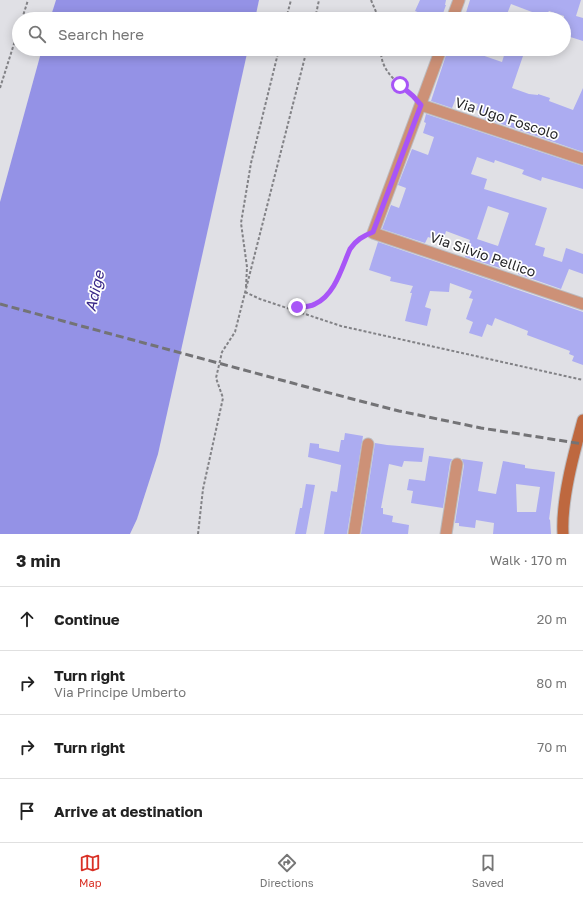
<!DOCTYPE html>
<meta charset="utf-8">
<style>
:root{--surface:#fff;--page:#f6f6f6;--text:#222;--muted:#767676;--line:#e0e0e0;--accent:#d93025}
body{margin:0;font-family:"Golos Text",sans-serif;background:var(--page);color:var(--text)}
.stop{position:absolute;width:12px;height:12px;margin:-9px;border:3px solid #a855f7;border-radius:50%;background:#fff}
.stop.end{background:#a855f7;border-color:#fff;box-shadow:0 1px 4px #0008}
.list{margin:0;padding:0;list-style:none}
h2{display:flex;justify-content:space-between;align-items:center;height:52px;margin:0;padding:0 16px;font-size:17px}
h2 small{font-size:13px;font-weight:400;color:var(--muted)}
.list li{display:grid;grid-template-columns:26px 1fr auto;gap:12px;align-items:center;box-sizing:border-box;height:64px;padding:0 16px;border-top:1px solid var(--line)}
.list b{display:block;font-size:15px;white-space:nowrap}
.list p{margin:0;font-size:13px;white-space:nowrap;color:var(--muted)}
.list em{font-size:13px;font-style:normal;color:var(--muted)}
.icon{flex:none;width:22px;height:22px;fill:none;stroke:currentColor;stroke-width:2;stroke-linecap:round;stroke-linejoin:round}
.map{position:relative;flex:none;width:583px;height:534px;overflow:hidden}
.search{position:absolute;background:var(--surface);box-shadow:0 2px 10px #0003;left:12px;right:12px;top:12px;height:44px;display:flex;align-items:center;gap:10px;box-sizing:border-box;padding:0 14px;border-radius:22px;color:var(--muted);font-size:15px}
.sheet{height:308px;background:var(--surface)}
nav{display:flex;justify-content:space-around;align-items:center;box-sizing:border-box;height:56px;border-top:1px solid var(--line);background:var(--surface);font-size:11px;color:var(--muted)}
nav a{display:grid;justify-items:center;gap:2px}
nav .on{color:var(--accent)}
.map>svg:first-child{display:block}
.water{fill:#9492e6}
.building{fill:#acacf1;fill-rule:evenodd}
.lines{fill:none;stroke-linecap:round;stroke-linejoin:round}
.minor-casing{stroke:#bbbbbf;stroke-width:13}
.secondary-casing{stroke:#bbbbbf;stroke-width:13}
.path{stroke:#828286;stroke-width:2;stroke-dasharray:3 2;stroke-linecap:butt}
.minor{stroke:#cd9177;stroke-width:11}
.secondary{stroke:#be683f;stroke-width:11}
.rail{stroke:#737376;stroke-width:3;stroke-dasharray:8 4;stroke-linecap:butt}
.route{stroke:#a855f7;stroke-width:5}
.labels{text-anchor:middle;dominant-baseline:central;stroke-width:3.5;stroke-linejoin:round;paint-order:stroke}
.street-label{font-size:14px;fill:#262628;stroke:#fff}
.water-label{font-size:15px;font-style:italic;fill:#392888;stroke:#fff}
</style>
<div class="map">
<svg width="583" height="534" viewBox="0 0 583 534">
<rect width="100%" height="100%" fill="#e0e0e5"/>
<g class="water">
<polygon points="56,0 259,0 255,19 50,19"/>
<polygon points="42,49 248,49 158,454 137,519 130,534 0,534 0,202"/>
</g>
<g class="building">
<polygon points="420,0 446,0 445,5 446,5 441,19 418,19 420,13 415,11"/>
<polygon points="470,0 581,0 576,16 583,18 583,41 564,35 564,16 549,11 547,14 545,14 543,19 530,19 532,12 511,4 505,19 464,19"/>
<polygon points="448,49 464,49 502,62 506,49 511,49 524,53 512,88 529,94 538,95 538,94 550,98 549,101 573,110 583,88 583,152 478,116 479,111 476,110 478,104 459,98 456,98 452,108 431,101"/>
<path d="M426,114L583,166V189L542,177L541,181L522,174L524,170L495,160L494,163L477,157L471,174L487,179L484,189L547,208L535,245L545,248L543,256L562,262L566,248L583,254V274L569,269L561,289L518,274V272L501,264L500,268L465,257L470,240L446,231L443,242L428,237L425,243L382,229L391,205L399,208L406,188L398,185L412,149L428,155L434,137L423,133L426,123L424,122ZM488,206L509,213L498,246L477,239Z"/>
<polygon points="378,242 583,312 583,365 572,361 574,356 569,354 570,351 527,335 528,331 495,318 492,326 487,324 482,337 469,333 473,322 466,319 473,299 469,298 472,291 450,283 449,292 430,291 425,307 431,309 427,326 405,321 412,293 410,293 413,286 390,281 391,277 369,270"/>
<polygon points="345,433 363,436 347,534 324,534 331,491 337,492 341,465 308,457 310,443 319,444 319,448 339,452 341,440 344,440"/>
<polygon points="375,443 387,445 424,448 422,462 404,461 402,467 389,464 381,508 383,508 383,514 393,516 392,522 409,525 408,534 361,534"/>
<polygon points="429,456 452,459 450,463 443,508 411,503 413,491 407,490 409,479 425,481"/>
<path d="M462,459L483,462L478,491L496,494L503,461L525,465V468L555,472L549,520L550,519L551,534H493L494,523L476,520L475,528L459,526V523H455L464,465ZM516,484L540,487L536,512H517Z"/>
<polygon points="306,484 315,485 306,534 295,534 300,508 302,508"/>
</g>
<g class="lines">
<defs>
<g id="minor">
<polyline points="452,19 459,0"/>
<polyline points="441,49 373,233 583,304"/>
<polyline points="421,105 583,159"/>
<polyline points="354,534 368,444"/>
<polyline points="446,534 457,464"/>
</g>
<path id="secondary" d="M563,534C561,500 574,453 583,420"/>
</defs>
<use href="#minor" class="minor-casing"/>
<use href="#secondary" class="secondary-casing"/>
<g class="path">
<polyline points="371,0 379,19"/>
<polyline points="22,19 28,0"/>
<polyline points="286,19 291,0"/>
<polyline points="315,19 319,0"/>
<path d="M381,49C380,71 397,82 412,95"/>
<polyline points="0,88 19,28"/>
<polyline points="246,287 247,267 241,223 251,163 279,49"/>
<polyline points="245,292 260,299 341,326 583,380"/>
<path d="M289,307C324,307 332,294 344,264C348,252 351,243 363,237"/>
<polyline points="198,534 203,489 223,398 216,378 222,352 235,332 307,49"/>
</g>
<use href="#minor" class="minor"/>
<use href="#secondary" class="secondary"/>
<polyline class="rail" points="0,304 318,390 399,411 481,428 583,444"/>
</g>
<g class="lines">
<path class="route" d="M297,307C303,307 310,307 315,304C335,295 342,267 350,249C356,240 363,236 373,232L421,105L413,96L400,85"/>
</g>
<g class="labels">
<g class="street-label">
<text transform="translate(507 118) rotate(18)">Via Ugo Foscolo</text>
<text transform="translate(483 254) rotate(19)">Via Silvio Pellico</text>
</g>
<g class="water-label">
<text transform="translate(94 291) rotate(-77)">Adige</text>
</g>
</g>
</svg>
<div class="stop" style="left:400px;top:85px"></div>
<div class="stop end" style="left:297px;top:307px"></div>
<div class="search"><svg class="icon" aria-label="search" viewBox="0 0 24 24"><circle cx="10" cy="10" r="6"/><path d="M15 15l6 6"/></svg>Search here</div>
</div>
<section class="sheet">
<h2>3 min<small>Walk · 170 m</small></h2>
<ul class="list">
<li><svg class="icon" aria-label="ahead" viewBox="0 0 24 24"><path d="M12 20V5M6 11l6-6 6 6"/></svg><div><b>Continue</b></div><em>20 m</em></li>
<li><svg class="icon" aria-label="right" viewBox="0 0 24 24"><path d="M7 20v-9h11M14 6l5 5-5 5"/></svg><div><b>Turn right</b><p>Via Principe Umberto</p></div><em>80 m</em></li>
<li><svg class="icon" aria-label="right" viewBox="0 0 24 24"><path d="M7 20v-9h11M14 6l5 5-5 5"/></svg><div><b>Turn right</b></div><em>70 m</em></li>
<li><svg class="icon" aria-label="arrive" viewBox="0 0 24 24"><path d="M6 21V4h12l-3 4 3 4H6"/></svg><div><b>Arrive at destination</b></div></li>
</ul>
</section>
<nav>
<a class="on"><svg class="icon" aria-label="map" viewBox="0 0 24 24"><path d="M3 6l6-2 6 2 6-2v14l-6 2-6-2-6 2zM9 4v14M15 6v14"/></svg>Map</a>
<a><svg class="icon" aria-label="directions" viewBox="0 0 24 24"><path d="M12 3l9 9-9 9-9-9zM9 14v-3h6M13 9l2 2-2 2"/></svg>Directions</a>
<a><svg class="icon" aria-label="saved" viewBox="0 0 24 24"><path d="M7 4h10v16l-5-4-5 4z"/></svg>Saved</a>
</nav>
